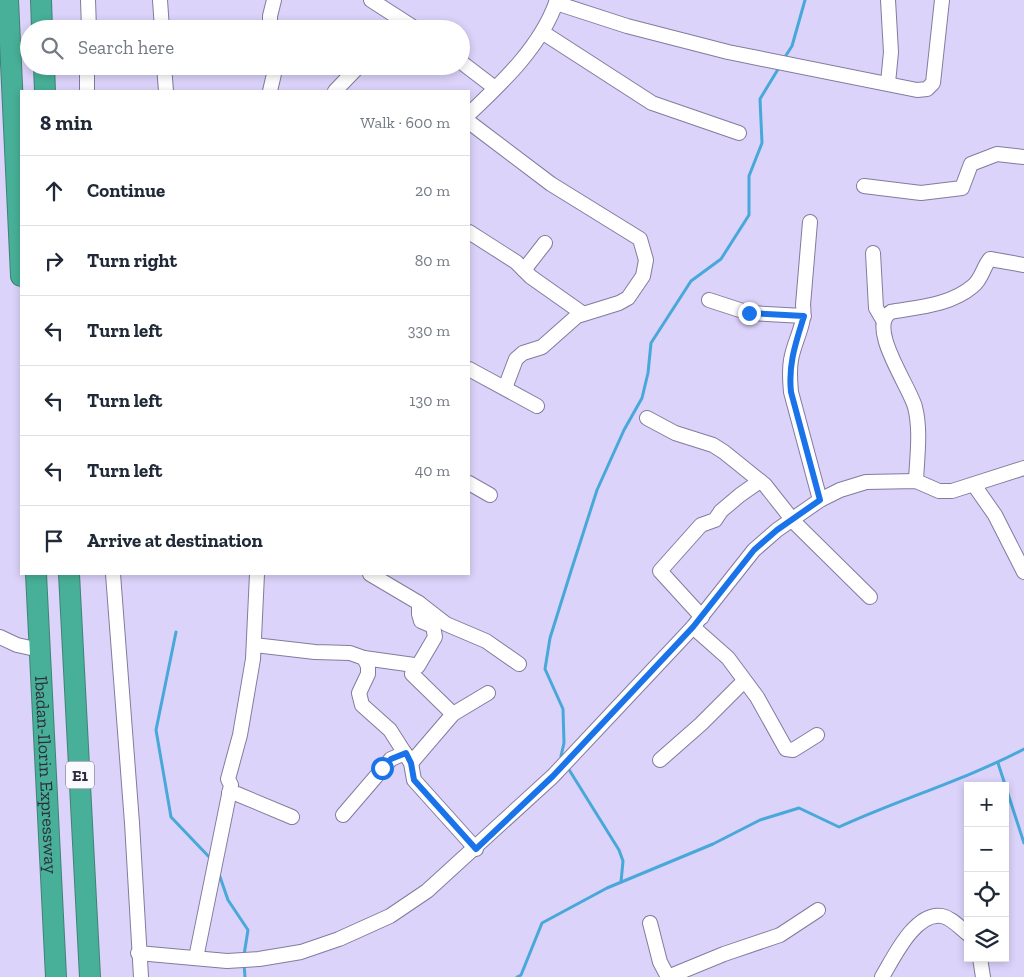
<!DOCTYPE html>
<meta charset="utf-8">
<style>
:root{--surface:#fff;--page:#f6f6f7;--text:#1f2937;--muted:#747a83;--line:#e0e1e3}
body{margin:0;font-family:"Zilla Slab",serif;background:var(--page);color:var(--text)}
.controls{position:absolute;right:15px;bottom:15px;display:grid;overflow:hidden;border-radius:0px;box-shadow:0 2px 8px #0003}
.controls button{width:45px;height:45px;display:grid;place-items:center;padding:0;border:0;border-bottom:1px solid var(--line);background:var(--surface);color:var(--text);font:25px sans-serif}
.stop{position:absolute;width:15px;height:15px;margin:-11px;border:4px solid #1a73e8;border-radius:50%;background:#fff}
.stop.end{background:#1a73e8;border-color:#fff;box-shadow:0 1px 5px #0008}
.list{margin:0;padding:0;list-style:none}
h2{display:flex;justify-content:space-between;align-items:center;height:65px;margin:0;padding:0 20px;font-size:21px}
h2 small{font-size:16px;font-weight:400;color:var(--muted)}
.list li{display:grid;grid-template-columns:32px 1fr auto;gap:15px;align-items:center;box-sizing:border-box;height:70px;padding:0 20px;border-top:1px solid var(--line)}
.list b{display:block;font-size:19px;white-space:nowrap}
.list em{font-size:16px;font-style:normal;color:var(--muted)}
.icon{flex:none;width:28px;height:28px;fill:none;stroke:currentColor;stroke-width:2;stroke-linecap:round;stroke-linejoin:round}
.map{position:relative;flex:none;width:1024px;height:977px;overflow:hidden}
.search{position:absolute;background:var(--surface);box-shadow:0 2px 8px #0003;left:20px;top:20px;width:450px;height:55px;display:flex;align-items:center;gap:12px;box-sizing:border-box;padding:0 18px;border-radius:28px;color:var(--muted);font-size:19px}
.panel{position:absolute;background:var(--surface);box-shadow:0 2px 8px #0003;left:20px;top:90px;width:450px;height:485px;border-radius:0px}
.map>svg:first-child{display:block}
.lines{fill:none;stroke-linecap:round;stroke-linejoin:round}
.stream{stroke:#48a8da;stroke-width:3}
.minor-casing{stroke:#837b9e;stroke-width:16}
.highway-casing{stroke:#408277;stroke-width:22}
.minor{stroke:#fff;stroke-width:14}
.highway{stroke:#48b098;stroke-width:20}
.route{stroke:#1a73e8;stroke-width:6}
.labels{text-anchor:middle;dominant-baseline:central;stroke-width:5;stroke-linejoin:round;paint-order:stroke}
.shield{fill:#fafafe;stroke:#6d6a76;stroke-width:1}
.shield-label{font-size:16px;font-weight:bold;fill:#302d3b}
.street-label{font-size:18px;fill:#302d3b;stroke:#fafafe}
</style>
<div class="map">
<svg width="1024" height="977" viewBox="0 0 1024 977">
<rect width="100%" height="100%" fill="#dbd3fa"/>
<g class="lines">
<g class="stream">
<polyline points="783,60 792,46 805,0"/>
<polyline points="176,632 156,730 171,817 212,860"/>
<polyline points="563,760 561,756 564,743 563,709 545,669 550,638 571,571 597,490 624,430 642,398 648,373 651,343 691,281 721,259 749,215 749,176 762,143 760,99 780,66"/>
<polyline points="998,763 1024,843"/>
<polyline points="568,768 619,850 623,861 621,882"/>
<polyline points="219,874 228,900 248,930 244,955"/>
<polyline points="244,964 245,977"/>
<path d="M517,977L521,975L542,923L607,888L713,844L760,820L799,808L839,827C900,799 965,780 1024,749"/>
</g>
<defs>
<g id="minor">
<polyline points="88,0 89,29"/>
<polyline points="160,0 162,29"/>
<polyline points="371,0 416,29"/>
<polyline points="888,0 891,52 888,83"/>
<polyline points="556,3 627,26 728,52 917,90 927,89 933,83 942,0"/>
<polyline points="270,29 270,16 274,0"/>
<polyline points="542,32 652,103 739,133"/>
<polyline points="461,62 495,88"/>
<polyline points="164,66 166,91"/>
<polyline points="87,91 87,66"/>
<polyline points="270,91 274,74 272,66"/>
<polyline points="335,91 359,66"/>
<path d="M469,114C503,82 542,45 557,0"/>
<polyline points="469,122 551,184 640,239 646,260 643,276 628,298 619,303 577,316 542,347 523,353 516,359 505,388"/>
<polyline points="864,186 921,193 962,188 971,164 997,154 1024,157"/>
<path d="M810,222L803,305C806,324 794,341 791,360C789,371 790,381 791,392L820,500"/>
<polyline points="469,232 516,262 524,270 545,243"/>
<polyline points="873,253 876,308 883,320"/>
<polyline points="524,270 531,277 582,313"/>
<polyline points="709,300 749,313 804,316"/>
<polyline points="469,369 537,406"/>
<polyline points="647,418 675,433 713,445 724,452 765,485 795,523 870,597"/>
<path d="M916,481C917,457 921,430 915,407C910,387 866,326 891,312C919,307 951,305 973,286C982,279 983,267 990,259L1024,265"/>
<polyline points="469,483 490,495"/>
<polyline points="974,485 995,515 1024,572"/>
<polyline points="113,574 132,823 141,977"/>
<polyline points="370,574 419,603 419,614 421,621 433,626 435,637 418,666 414,665 412,674 453,714"/>
<polyline points="419,603 446,624 486,641 519,664"/>
<polyline points="702,617 660,571 701,525 715,520 721,511 740,495 760,481"/>
<polyline points="693,627 728,658 757,697 786,749 793,750 817,735"/>
<polyline points="0,637 17,645 40,650"/>
<polyline points="254,645 315,652 350,653 364,658 414,665"/>
<polyline points="364,658 368,666 368,674 359,693 362,705 390,730 411,763 414,780 476,849"/>
<polyline points="660,760 701,724 744,681"/>
<polyline points="411,763 453,714 488,693"/>
<polyline points="229,793 237,794 292,817"/>
<polyline points="343,815 391,759 405,753"/>
<polyline points="650,923 660,962 668,977"/>
<polyline points="138,953 227,961 259,959 301,952 339,939 390,916 427,891 553,776 693,627 754,550 777,530 820,500 840,490 866,482 916,481 939,491 952,491 1024,468"/>
<polyline points="196,958 231,785 228,779 240,735 253,659 257,574"/>
<polyline points="980,958 983,977"/>
<polyline points="668,977 724,954 780,935 818,910"/>
<path d="M882,977C893,959 915,911 942,916C952,918 960,928 968,934"/>
</g>
<g id="highway">
<polyline points="8,0 21,276"/>
<polyline points="41,0 42,29"/>
<polyline points="44,66 45,91"/>
<path id="s1" d="M36,574L56,977"/>
<polyline points="69,574 90,977"/>
</g>
</defs>
<use href="#minor" class="minor-casing"/>
<use href="#highway" class="highway-casing"/>
<use href="#minor" class="minor"/>
<use href="#highway" class="highway"/>
</g>
<g class="lines">
<path class="route" d="M382,768L391,759L406,753L411,763L414,780L476,849L553,776L693,627L754,550L777,530L820,500L791,392C788,364 796,342 804,316L749,313"/>
</g>
<g class="labels">
<rect class="shield" x="66" y="761.5" width="28" height="27" rx="4"/>
<g class="shield-label">
<text x="80" y="775">E1</text>
</g>
<g class="street-label">
<text stroke="none"><textPath href="#s1" startOffset="201">Ibadan-Ilorin Expressway</textPath></text>
</g>
</g>
</svg>
<div class="controls">
<button>+</button>
<button>−</button>
<button><svg class="icon" aria-label="locate" viewBox="0 0 24 24"><circle cx="12" cy="12" r="6"/><path d="M12 2v4M12 18v4M2 12h4M18 12h4"/></svg></button>
<button><svg class="icon" aria-label="layers" viewBox="0 0 24 24"><path d="M12 4l9 5-9 5-9-5zM3 14l9 5 9-5"/></svg></button>
</div>
<div class="stop" style="left:382px;top:768px"></div>
<div class="stop end" style="left:749px;top:313px"></div>
<div class="search"><svg class="icon" aria-label="search" viewBox="0 0 24 24"><circle cx="10" cy="10" r="6"/><path d="M15 15l6 6"/></svg>Search here</div>
<section class="panel">
<h2>8 min<small>Walk · 600 m</small></h2>
<ul class="list">
<li><svg class="icon" aria-label="ahead" viewBox="0 0 24 24"><path d="M12 20V5M6 11l6-6 6 6"/></svg><div><b>Continue</b></div><em>20 m</em></li>
<li><svg class="icon" aria-label="right" viewBox="0 0 24 24"><path d="M7 20v-9h11M14 6l5 5-5 5"/></svg><div><b>Turn right</b></div><em>80 m</em></li>
<li><svg class="icon" aria-label="left" viewBox="0 0 24 24"><path d="M17 20v-9H6M10 6l-5 5 5 5"/></svg><div><b>Turn left</b></div><em>330 m</em></li>
<li><svg class="icon" aria-label="left" viewBox="0 0 24 24"><path d="M17 20v-9H6M10 6l-5 5 5 5"/></svg><div><b>Turn left</b></div><em>130 m</em></li>
<li><svg class="icon" aria-label="left" viewBox="0 0 24 24"><path d="M17 20v-9H6M10 6l-5 5 5 5"/></svg><div><b>Turn left</b></div><em>40 m</em></li>
<li><svg class="icon" aria-label="arrive" viewBox="0 0 24 24"><path d="M6 21V4h12l-3 4 3 4H6"/></svg><div><b>Arrive at destination</b></div></li>
</ul>
</section>
</div>
